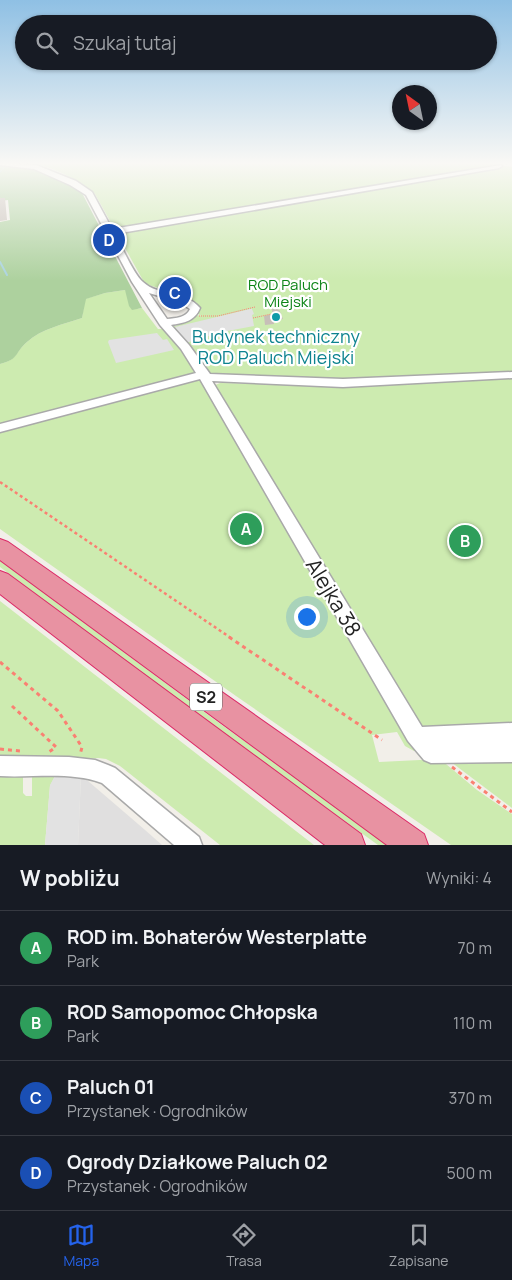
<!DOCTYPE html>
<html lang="pl">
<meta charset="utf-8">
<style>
:root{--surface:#171b24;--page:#242831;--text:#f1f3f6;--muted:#9ea1a6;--line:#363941;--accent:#2563eb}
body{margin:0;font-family:Manrope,sans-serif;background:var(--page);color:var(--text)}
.compass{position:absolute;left:392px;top:85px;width:45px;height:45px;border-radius:50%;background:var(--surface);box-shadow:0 1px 4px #0004;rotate:327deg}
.you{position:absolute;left:306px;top:616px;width:18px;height:18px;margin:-12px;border:4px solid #fff;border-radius:50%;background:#1a73e8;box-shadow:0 0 0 8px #1a73e833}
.badge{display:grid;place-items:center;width:32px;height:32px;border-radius:50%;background:var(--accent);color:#fff;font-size:16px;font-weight:700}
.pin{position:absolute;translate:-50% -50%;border:2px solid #fff;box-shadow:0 1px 5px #0006}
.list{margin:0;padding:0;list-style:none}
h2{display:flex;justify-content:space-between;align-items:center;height:65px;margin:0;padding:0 20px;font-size:21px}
h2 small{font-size:16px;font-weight:400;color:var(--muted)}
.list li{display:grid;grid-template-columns:32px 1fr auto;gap:15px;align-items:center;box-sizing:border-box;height:75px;padding:0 20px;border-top:1px solid var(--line)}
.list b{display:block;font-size:19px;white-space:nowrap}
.list p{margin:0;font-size:16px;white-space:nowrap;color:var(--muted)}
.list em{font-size:16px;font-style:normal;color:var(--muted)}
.icon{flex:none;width:28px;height:28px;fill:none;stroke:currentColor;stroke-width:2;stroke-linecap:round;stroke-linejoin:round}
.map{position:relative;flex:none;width:512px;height:845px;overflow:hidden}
.search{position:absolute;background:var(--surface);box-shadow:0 1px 4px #0004;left:15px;right:15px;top:15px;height:55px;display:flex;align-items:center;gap:12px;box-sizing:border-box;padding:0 18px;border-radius:28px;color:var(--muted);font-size:19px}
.sheet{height:365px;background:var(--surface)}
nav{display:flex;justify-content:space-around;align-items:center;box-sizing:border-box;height:70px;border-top:1px solid var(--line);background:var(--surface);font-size:14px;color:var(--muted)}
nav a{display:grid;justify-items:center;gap:2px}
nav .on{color:var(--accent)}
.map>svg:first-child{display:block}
.residential{fill:#e0dfdf}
.grass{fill:#cdebb0}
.forest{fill:#add19e}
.parking{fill:#e2e2e2}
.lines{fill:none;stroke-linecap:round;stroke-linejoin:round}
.stream-far1{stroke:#aad3df;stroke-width:1}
.stream{stroke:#aad3df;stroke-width:2}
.building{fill:#c7bfb8}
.minor-casing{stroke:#a9a9a9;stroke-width:3}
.highway-casing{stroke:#dc2a67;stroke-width:2}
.path-far2{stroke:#fa8072;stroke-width:1;stroke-dasharray:1 1;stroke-linecap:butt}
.path-far1{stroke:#fa8072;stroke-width:2.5;stroke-dasharray:3 3;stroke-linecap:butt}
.path{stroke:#fa8072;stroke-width:3;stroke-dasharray:4 4;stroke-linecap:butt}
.minor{fill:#fff;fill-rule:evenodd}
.highway{fill:#e892a2;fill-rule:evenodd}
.culture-dot{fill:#0f9aa8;stroke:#fff;stroke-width:2}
.labels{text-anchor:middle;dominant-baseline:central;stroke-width:4.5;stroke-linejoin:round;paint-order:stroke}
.far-park-label{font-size:15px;fill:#0c8416;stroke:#fff}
.shield{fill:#fff;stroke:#646464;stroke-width:1}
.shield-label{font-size:16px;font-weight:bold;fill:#222}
.culture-label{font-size:18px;fill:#0d838f;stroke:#fff}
.near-street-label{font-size:21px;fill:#222;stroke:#fff}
</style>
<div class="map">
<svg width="512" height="845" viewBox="0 0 512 845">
<rect width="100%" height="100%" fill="#f2efe9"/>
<polygon class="residential" points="81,775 145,830 162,845 78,845"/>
<g class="grass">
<path d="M31,163H489L512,167V373L331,380L215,376L209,373L213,386L220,383L329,385L512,378V742L414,751L405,746L397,732L372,735L379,762L440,759L477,790L512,814V845H451L236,696L0,529V364C19,359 14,353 27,342C41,329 64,324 82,318L85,299L105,293L125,290L138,309L142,308L158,329C168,330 189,322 197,315L201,316L198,314L199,309L193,301L188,299L189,297L145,284L95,194C79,179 50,166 31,163Z"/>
<polygon points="0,560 215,720 389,845 378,845 228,737 0,567"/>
<polygon points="0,601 314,845 220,845 120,766 106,759 98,758 75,761 0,759"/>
<polygon points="447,759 512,759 512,808"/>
<polygon points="0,773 23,775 23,793 26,796 32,796 32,776 55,776 50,786 45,845 0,845"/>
</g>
<path class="forest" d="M0,164C30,165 57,177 82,193L142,308L132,310L129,306L125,290L105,293L86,299L82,318C64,324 41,329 27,342C14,353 20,359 0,364V222L10,220L8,200L0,201Z"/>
<g class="parking">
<polygon points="250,309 252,309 254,314 252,315 254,326 222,332 186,343 175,327"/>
<polygon points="157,333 163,340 167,339 174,350 116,363 108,342 109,340"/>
<polygon points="81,775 78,845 45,845 50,785 55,776"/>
</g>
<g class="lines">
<polyline class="stream-far1" points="0,172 5,166"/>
<polyline class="stream" points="0,262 7,275"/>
</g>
<g class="building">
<polygon points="0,198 5,198 7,220 0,221"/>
<polygon points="271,307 278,307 283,319 274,321 274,324 265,325 264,316 273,314"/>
</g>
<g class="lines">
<defs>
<g id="minor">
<path d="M0,163L36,165L76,181L92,192L112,229L501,165L502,166L499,168L115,234C121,245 134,275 143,282C159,297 185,290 200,308C195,321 184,323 171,325L189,345L210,374L343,379L512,372V378L343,387L212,381L422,727L512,723V762L431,763L424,760L408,741L200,379L0,432V424L196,373L181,349L160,325L132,282L86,195L70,185L34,169L0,165ZM149,293L179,302L190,309C186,318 176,318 167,319Z"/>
<path d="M0,756L69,757L95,760L108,765L115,768L199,837L202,845H174L102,783C70,771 33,778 0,776Z"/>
</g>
<g id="highway">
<polygon points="0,539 8,542 424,834 428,845 387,845 0,560"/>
<polygon points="0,571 8,574 361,834 365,845 325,845 0,594"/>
</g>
</defs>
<use href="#minor" class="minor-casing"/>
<use href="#highway" class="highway-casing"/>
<g class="path-far2">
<polyline points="199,316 218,316 255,307"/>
<polyline points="253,318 276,313"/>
</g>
<polyline class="path-far1" points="0,482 231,638"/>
<g class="path">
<polyline points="229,637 382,740"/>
<polyline points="0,662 58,711 82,747 80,755"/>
<polyline points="12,706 56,747 49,752"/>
<polyline points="0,749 20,751"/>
<polyline points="452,767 512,812"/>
</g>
<use href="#minor" class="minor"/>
<use href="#highway" class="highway"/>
</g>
<linearGradient id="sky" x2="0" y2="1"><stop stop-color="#8fc0e4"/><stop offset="0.58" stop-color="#f9f8f5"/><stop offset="1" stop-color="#f9f8f5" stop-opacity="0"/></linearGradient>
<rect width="512" height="281" fill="url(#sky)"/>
<circle class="culture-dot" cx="276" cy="317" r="5"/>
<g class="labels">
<g class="far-park-label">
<text x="288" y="284">ROD Paluch<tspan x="288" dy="17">Miejski</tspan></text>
</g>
<rect class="shield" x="190" y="683.5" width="32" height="27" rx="4"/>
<g class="shield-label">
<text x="206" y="697">S2</text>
</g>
<g class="culture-label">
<text x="276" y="336">Budynek techniczny<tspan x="276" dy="21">ROD Paluch Miejski</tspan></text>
</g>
<g class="near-street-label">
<text transform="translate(334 597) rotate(59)">Alejka 38</text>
</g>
</g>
</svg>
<svg class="compass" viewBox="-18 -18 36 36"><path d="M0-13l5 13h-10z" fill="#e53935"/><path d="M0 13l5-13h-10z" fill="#9ea1a6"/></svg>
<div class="you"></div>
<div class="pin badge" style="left:246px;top:529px;background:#2e9e5b">A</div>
<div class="pin badge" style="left:465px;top:541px;background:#2e9e5b">B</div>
<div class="pin badge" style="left:175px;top:293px;background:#1a4fb4">C</div>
<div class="pin badge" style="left:109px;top:240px;background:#1a4fb4">D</div>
<div class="search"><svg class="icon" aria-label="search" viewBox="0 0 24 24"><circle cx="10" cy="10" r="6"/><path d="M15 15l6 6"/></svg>Szukaj tutaj</div>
</div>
<section class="sheet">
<h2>W pobliżu<small>Wyniki: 4</small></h2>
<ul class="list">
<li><span class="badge" style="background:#2e9e5b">A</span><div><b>ROD im. Bohaterów Westerplatte</b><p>Park</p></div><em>70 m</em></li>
<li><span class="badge" style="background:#2e9e5b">B</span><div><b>ROD Samopomoc Chłopska</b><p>Park</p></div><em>110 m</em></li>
<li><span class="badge" style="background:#1a4fb4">C</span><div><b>Paluch 01</b><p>Przystanek · Ogrodników</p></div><em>370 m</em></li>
<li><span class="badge" style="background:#1a4fb4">D</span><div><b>Ogrody Działkowe Paluch 02</b><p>Przystanek · Ogrodników</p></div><em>500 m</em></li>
</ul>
</section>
<nav>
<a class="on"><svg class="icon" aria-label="map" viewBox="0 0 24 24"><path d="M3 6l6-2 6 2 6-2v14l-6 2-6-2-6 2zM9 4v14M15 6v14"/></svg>Mapa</a>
<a><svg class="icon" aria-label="directions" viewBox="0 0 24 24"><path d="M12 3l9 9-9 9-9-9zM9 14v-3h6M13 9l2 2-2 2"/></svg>Trasa</a>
<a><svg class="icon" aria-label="saved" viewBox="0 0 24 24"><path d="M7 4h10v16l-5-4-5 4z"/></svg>Zapisane</a>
</nav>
